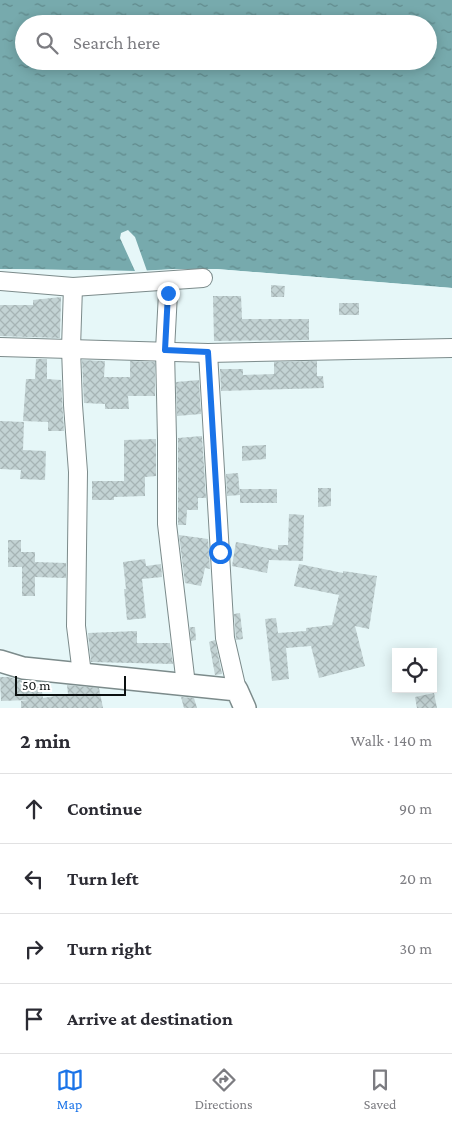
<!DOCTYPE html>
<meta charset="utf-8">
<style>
:root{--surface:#fff;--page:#f7f7f7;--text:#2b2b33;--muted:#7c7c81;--line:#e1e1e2;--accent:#1a73e8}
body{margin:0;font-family:"Crimson Pro",serif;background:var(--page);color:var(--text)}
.controls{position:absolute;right:15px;bottom:15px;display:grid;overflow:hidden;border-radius:0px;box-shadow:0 2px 12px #0003}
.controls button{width:45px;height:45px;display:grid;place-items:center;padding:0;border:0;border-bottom:1px solid var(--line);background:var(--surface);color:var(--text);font:25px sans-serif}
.scale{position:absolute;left:15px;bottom:12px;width:111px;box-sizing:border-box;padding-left:5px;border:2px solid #0c1111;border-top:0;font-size:14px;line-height:18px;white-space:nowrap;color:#0c1111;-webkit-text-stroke:4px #fff;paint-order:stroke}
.stop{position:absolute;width:15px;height:15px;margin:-11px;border:4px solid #1a73e8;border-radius:50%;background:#fff}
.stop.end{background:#1a73e8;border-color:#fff;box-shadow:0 1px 5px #0008}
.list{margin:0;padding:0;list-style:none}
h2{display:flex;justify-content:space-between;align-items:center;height:65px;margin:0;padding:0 20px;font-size:21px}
h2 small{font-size:16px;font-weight:400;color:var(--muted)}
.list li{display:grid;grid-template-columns:32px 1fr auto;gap:15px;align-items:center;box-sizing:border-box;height:70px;padding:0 20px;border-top:1px solid var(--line)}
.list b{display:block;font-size:19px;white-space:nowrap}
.list em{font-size:16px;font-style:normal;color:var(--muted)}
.icon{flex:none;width:28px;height:28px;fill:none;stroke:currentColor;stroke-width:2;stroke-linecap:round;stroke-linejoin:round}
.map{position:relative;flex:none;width:452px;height:708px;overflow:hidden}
.search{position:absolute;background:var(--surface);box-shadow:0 2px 12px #0003;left:15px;right:15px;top:15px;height:55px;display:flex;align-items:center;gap:12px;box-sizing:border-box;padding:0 18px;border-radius:28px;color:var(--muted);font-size:19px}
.sheet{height:345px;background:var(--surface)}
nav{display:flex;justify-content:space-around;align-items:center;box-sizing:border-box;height:70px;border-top:1px solid var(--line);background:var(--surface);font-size:14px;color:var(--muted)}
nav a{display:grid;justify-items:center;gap:2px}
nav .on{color:var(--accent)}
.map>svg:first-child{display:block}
.water{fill:url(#water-ripples);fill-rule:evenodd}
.pier{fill:#e6f7f8}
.building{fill:url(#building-cross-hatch)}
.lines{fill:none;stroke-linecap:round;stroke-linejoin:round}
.minor-casing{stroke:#7c8b8b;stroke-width:20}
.tertiary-casing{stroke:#7c8b8b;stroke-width:24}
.minor{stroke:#fff;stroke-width:18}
.tertiary{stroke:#fff;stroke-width:21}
.route{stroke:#1a73e8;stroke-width:6}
</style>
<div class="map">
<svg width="452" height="708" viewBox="0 0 452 708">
<defs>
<pattern id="water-ripples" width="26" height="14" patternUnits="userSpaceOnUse" patternTransform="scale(1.25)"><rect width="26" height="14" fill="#77aaad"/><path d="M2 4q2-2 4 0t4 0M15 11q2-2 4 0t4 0" fill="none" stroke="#60898b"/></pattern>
<pattern id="building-cross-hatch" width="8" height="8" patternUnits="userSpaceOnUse" patternTransform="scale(1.25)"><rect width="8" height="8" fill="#c3d3d4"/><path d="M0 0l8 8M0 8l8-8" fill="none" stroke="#a6b4b5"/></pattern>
</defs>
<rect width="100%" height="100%" fill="#e6f7f8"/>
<path class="water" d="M0,0H452V288L216,269H176L136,271L0,269ZM24,24H428V61H24Z"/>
<polygon class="pier" points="128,230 135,237 147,271 176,269 216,269 452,288 452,290 216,272 177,271 135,274 0,271 0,269 9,269 135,271 120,238 121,233"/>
<g class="building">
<polygon points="271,285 285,286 284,297 271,297"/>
<polygon points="213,296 241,296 242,319 309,319 309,340 214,341"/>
<polygon points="61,297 60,338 0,336 0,305 33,305 33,300"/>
<rect x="339" y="303" width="20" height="12"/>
<polygon points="36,359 47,359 47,379 61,380 64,431 48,431 48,422 23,421 26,379 35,379"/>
<polygon points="82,360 105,361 104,377 130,377 130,361 155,362 155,396 128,396 129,409 105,409 105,404 84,403"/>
<polygon points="317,361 317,376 323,376 324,388 221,391 220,369 243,369 243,375 274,374 274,362"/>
<polygon points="199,380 201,414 177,416 176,382"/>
<polygon points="0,421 24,422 23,450 46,451 45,480 20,479 21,470 0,469"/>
<polygon points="202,436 206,498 198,498 198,510 187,510 186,525 178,525 178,438"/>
<polygon points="156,439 156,476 145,477 145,496 114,497 114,500 92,500 92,481 124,481 124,440"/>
<polygon points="266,445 266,459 242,461 242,446"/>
<polygon points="238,473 240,495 227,496 226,474"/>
<polygon points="318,488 331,488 331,506 318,507"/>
<rect x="240" y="489" width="37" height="14"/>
<polygon points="289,514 304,515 303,561 269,560 267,573 232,566 236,542 278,550 278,545 288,545"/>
<polygon points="179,535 208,539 210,569 205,568 201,586 185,583"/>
<polygon points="8,540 21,540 21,552 35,552 35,562 66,563 66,578 35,577 35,596 22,596 22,567 8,567"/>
<polygon points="145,559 146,566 161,564 162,577 142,579 146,618 127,620 124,589 126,589 123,562"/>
<polygon points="299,564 343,573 343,571 377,576 369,629 355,626 365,666 319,678 311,646 286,648 289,679 272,681 265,619 276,618 278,633 306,631 306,628 332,625 339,595 294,586"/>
<polygon points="240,613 243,639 236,640 234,614"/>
<polygon points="190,627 195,627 196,640 191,641"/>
<polygon points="137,631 137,643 170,643 173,664 91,662 88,633"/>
<polygon points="215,640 222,674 215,675 209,642"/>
<polygon points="0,677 9,677 23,681 23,690 41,686 43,698 68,694 67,685 99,688 103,708 21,708 21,701 28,700 1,701"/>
<polygon points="434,693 437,708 417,708 415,697"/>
<polygon points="181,697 194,698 197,708 184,708"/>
</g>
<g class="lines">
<defs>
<g id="minor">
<polyline points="0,281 73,287 203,278"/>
<polyline points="73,287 71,348 73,405 78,472 76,626 82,674"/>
<polyline points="168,293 165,350 167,439 167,524 186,685"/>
<polyline points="0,347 208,353 452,348"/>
<polyline points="208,353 225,638 237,690"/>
</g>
<polyline id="tertiary" points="0,661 23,668 237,690 245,708"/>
</defs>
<use href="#minor" class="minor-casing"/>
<use href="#tertiary" class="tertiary-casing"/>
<use href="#minor" class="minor"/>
<use href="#tertiary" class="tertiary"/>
</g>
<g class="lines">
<polyline class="route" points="168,293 165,350 208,352 220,552"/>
</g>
</svg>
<div class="controls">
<button><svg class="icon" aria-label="locate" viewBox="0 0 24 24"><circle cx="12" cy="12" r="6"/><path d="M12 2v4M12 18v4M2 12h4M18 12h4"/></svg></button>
</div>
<div class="scale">50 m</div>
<div class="stop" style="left:220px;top:552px"></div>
<div class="stop end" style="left:168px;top:293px"></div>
<div class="search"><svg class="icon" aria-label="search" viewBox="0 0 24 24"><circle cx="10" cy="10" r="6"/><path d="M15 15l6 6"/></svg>Search here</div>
</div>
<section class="sheet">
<h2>2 min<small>Walk · 140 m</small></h2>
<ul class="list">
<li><svg class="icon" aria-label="ahead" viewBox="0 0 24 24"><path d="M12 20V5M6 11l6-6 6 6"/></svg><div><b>Continue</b></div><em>90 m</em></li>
<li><svg class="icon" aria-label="left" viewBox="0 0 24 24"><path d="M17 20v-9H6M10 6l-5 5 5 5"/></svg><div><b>Turn left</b></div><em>20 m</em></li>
<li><svg class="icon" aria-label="right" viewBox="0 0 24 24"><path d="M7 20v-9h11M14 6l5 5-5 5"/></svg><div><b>Turn right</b></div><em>30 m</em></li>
<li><svg class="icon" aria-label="arrive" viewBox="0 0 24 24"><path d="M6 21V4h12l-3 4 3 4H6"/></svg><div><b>Arrive at destination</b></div></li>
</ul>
</section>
<nav>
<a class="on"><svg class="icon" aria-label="map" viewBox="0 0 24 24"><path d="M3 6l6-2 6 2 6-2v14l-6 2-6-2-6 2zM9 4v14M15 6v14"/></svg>Map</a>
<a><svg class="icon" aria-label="directions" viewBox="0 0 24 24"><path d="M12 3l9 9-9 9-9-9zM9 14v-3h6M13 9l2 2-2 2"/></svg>Directions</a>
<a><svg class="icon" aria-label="saved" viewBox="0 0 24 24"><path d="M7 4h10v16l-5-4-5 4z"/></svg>Saved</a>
</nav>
